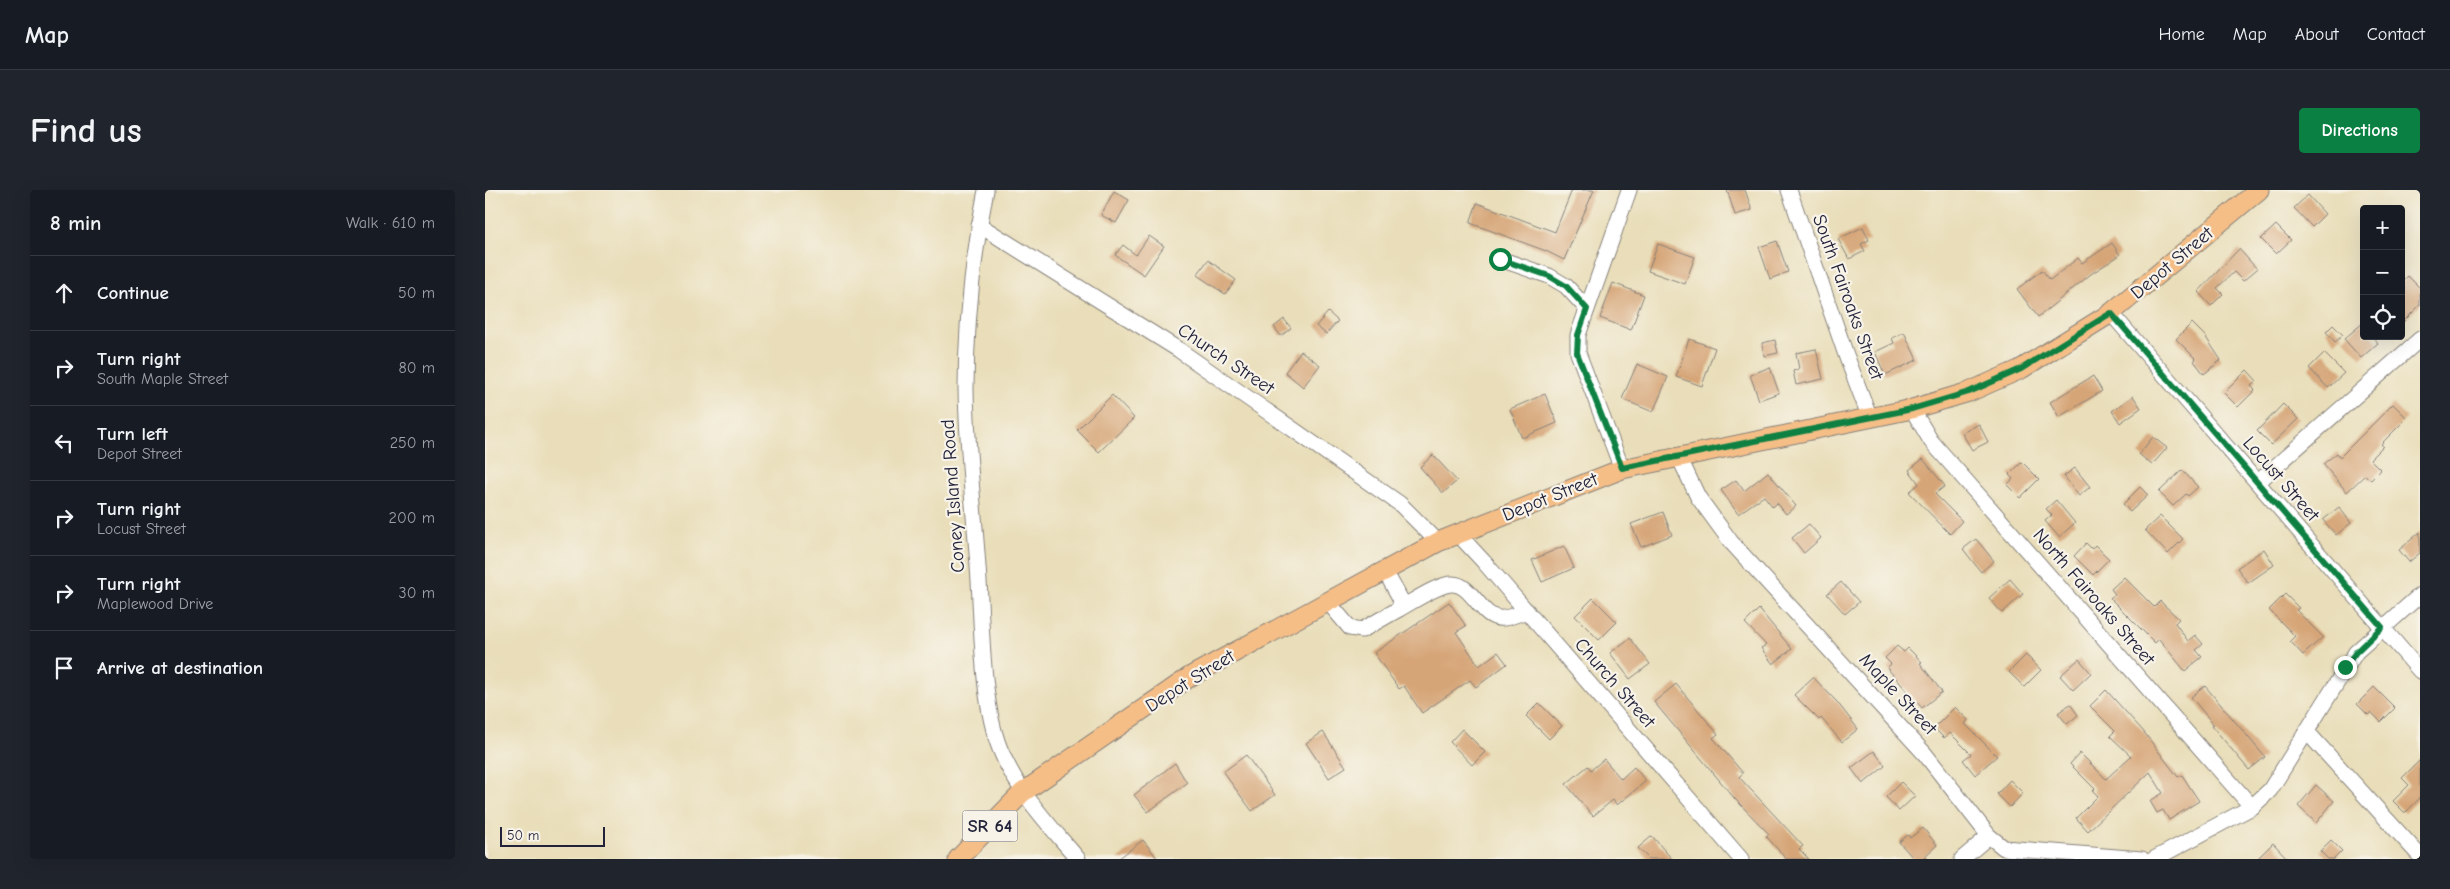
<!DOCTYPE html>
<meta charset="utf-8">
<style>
:root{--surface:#171b24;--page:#20242c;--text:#f1f3f6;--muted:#9ea1a6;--line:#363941;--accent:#0b8043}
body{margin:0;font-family:"Comic Neue",sans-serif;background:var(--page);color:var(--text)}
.controls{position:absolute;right:15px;top:15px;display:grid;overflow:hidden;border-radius:5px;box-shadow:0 5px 20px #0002}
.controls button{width:45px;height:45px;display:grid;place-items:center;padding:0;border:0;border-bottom:1px solid var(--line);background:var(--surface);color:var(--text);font:25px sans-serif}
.scale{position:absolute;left:15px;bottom:12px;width:105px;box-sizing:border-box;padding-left:5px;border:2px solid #22223b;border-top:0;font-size:14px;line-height:18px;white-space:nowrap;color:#22223b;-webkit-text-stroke:4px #f7f3e8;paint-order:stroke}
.stop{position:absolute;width:15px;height:15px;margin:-11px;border:4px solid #0b8043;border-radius:50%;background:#fff}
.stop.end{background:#0b8043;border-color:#fff;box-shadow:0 1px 5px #0008}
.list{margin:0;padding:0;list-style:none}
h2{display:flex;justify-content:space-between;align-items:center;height:65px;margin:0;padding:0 20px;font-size:21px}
h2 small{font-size:16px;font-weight:400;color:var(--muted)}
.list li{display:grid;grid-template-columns:32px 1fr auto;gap:15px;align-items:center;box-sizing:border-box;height:75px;padding:0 20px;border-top:1px solid var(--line)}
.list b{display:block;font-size:19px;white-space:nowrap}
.list p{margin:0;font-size:16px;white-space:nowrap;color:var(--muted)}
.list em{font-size:16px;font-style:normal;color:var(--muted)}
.icon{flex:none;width:28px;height:28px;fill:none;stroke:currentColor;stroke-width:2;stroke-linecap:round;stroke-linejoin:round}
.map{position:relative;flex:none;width:1935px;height:669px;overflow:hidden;border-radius:5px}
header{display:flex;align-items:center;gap:30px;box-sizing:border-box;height:70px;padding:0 25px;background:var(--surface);border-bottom:1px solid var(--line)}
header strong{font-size:24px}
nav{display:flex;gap:28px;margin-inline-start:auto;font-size:18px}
.intro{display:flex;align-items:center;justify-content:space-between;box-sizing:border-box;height:120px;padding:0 30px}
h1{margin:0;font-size:35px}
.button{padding:12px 22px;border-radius:5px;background:var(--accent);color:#fff;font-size:18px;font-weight:700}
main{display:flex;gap:30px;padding:0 30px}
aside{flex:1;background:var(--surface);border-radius:5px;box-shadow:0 5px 20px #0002}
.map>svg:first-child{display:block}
.building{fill:#d6a577}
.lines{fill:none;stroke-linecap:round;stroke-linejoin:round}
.minor-casing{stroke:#86807a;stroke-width:17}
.major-casing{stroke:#86807a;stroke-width:21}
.minor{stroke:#fff;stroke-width:15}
.major{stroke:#f6be87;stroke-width:19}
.route{stroke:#0b8043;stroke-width:6}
.labels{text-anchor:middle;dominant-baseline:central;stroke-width:4.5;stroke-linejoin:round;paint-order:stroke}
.shield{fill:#f7f3e8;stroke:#62616f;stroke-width:1}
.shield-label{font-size:18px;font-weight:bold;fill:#22223b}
.street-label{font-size:19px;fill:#22223b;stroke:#f7f3e8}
</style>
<header>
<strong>Map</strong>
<nav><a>Home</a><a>Map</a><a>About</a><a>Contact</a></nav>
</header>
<div class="intro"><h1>Find us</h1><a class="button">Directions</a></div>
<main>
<aside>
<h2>8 min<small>Walk · 610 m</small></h2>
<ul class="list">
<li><svg class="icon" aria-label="ahead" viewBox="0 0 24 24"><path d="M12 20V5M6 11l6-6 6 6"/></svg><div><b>Continue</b></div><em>50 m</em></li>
<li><svg class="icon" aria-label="right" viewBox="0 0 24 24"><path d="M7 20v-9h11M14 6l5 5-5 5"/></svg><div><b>Turn right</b><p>South Maple Street</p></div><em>80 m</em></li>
<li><svg class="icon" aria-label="left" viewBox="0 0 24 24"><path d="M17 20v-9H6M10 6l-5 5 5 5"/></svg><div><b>Turn left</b><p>Depot Street</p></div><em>250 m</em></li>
<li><svg class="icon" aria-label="right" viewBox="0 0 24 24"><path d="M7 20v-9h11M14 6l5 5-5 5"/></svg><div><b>Turn right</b><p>Locust Street</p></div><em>200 m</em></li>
<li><svg class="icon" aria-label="right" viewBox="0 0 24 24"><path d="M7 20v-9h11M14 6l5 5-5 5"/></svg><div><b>Turn right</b><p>Maplewood Drive</p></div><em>30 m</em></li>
<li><svg class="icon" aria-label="arrive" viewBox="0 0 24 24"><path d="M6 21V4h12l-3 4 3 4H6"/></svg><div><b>Arrive at destination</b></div></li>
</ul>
</aside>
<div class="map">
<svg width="1935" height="669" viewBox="0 0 1935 669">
<rect width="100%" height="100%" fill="#f7f3e8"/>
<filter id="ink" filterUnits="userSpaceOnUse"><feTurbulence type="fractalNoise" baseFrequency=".02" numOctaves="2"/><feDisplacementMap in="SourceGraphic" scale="10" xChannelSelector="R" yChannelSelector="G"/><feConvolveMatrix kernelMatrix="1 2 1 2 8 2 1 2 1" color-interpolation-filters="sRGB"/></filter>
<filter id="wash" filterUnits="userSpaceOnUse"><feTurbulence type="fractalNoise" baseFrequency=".0096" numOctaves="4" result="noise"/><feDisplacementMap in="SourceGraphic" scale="20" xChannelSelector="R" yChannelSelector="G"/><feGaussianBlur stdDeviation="1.12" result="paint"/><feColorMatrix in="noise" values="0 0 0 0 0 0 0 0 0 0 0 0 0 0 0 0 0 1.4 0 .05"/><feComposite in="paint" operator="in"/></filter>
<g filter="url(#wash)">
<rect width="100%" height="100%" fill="#e9deb9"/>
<g id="blocks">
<g class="building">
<polygon points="1087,0 1109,0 1079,70 1061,61 985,33 992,13 1070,42"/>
<polygon points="1242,0 1260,0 1267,20 1250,25"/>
<polygon points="629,1 644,10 631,33 616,25"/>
<polygon points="1823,5 1840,24 1827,37 1809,18"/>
<polygon points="1791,35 1806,50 1791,64 1776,49"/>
<polygon points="1378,37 1384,50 1376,54 1380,61 1364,69 1353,49"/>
<polygon points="664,46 679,56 659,85 630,65 638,55 651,65"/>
<polygon points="1292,51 1303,82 1285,89 1274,57"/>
<polygon points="1627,53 1635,65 1606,84 1553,127 1532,99 1557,80 1565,90 1593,68 1597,73"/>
<polygon points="1173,54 1210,67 1200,94 1163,81"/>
<polygon points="1754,59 1772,79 1758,91 1749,82 1732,98 1738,104 1726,116 1713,102"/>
<polygon points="723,70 751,90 740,104 712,85"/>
<polygon points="1923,86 1935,98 1935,115 1916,134 1916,93"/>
<polygon points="1128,93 1159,105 1146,140 1115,128"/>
<polygon points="843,122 853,131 841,144 831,136"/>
<polygon points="799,129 806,138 796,146 789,137"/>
<polygon points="1879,132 1879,146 1887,146 1893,153 1876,168 1859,149"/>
<polygon points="1707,133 1720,146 1736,170 1719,184 1709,171 1711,169 1691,149"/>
<polygon points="1848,135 1858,145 1850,152 1841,142"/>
<polygon points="1419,142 1432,170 1400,185 1390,162 1409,153 1407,148"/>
<polygon points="1204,149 1230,158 1217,196 1191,187"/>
<polygon points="1290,150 1293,163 1279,166 1277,153"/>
<polygon points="1331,159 1338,189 1311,195 1308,181 1314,179 1311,163"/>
<polygon points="816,161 835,175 818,197 800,182"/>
<polygon points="1839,163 1859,183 1843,198 1824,178"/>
<polygon points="1152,174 1183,187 1168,222 1137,209"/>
<polygon points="1285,177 1294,203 1274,210 1265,185"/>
<polygon points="1762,180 1772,191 1766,196 1770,200 1753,217 1739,203"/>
<polygon points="1608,186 1617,201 1574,227 1565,212"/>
<polygon points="1060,204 1072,233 1037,248 1025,219"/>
<polygon points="627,205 649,228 614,262 592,240"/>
<polygon points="1648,206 1656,218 1635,233 1627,221"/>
<polygon points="1798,214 1813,229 1786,255 1772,241"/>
<polygon points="1908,214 1922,228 1896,254 1898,256 1885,269 1896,280 1886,290 1880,285 1862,302 1838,274 1852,263 1855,267"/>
<polygon points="1494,234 1503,252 1487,260 1477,243"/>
<polygon points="1668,247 1682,258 1667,275 1654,264"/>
<polygon points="948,265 972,291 958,303 935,277"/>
<polygon points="1438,269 1460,296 1450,304 1477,331 1465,344 1424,302 1434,294 1424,280"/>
<polygon points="1537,272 1554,289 1535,308 1522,295 1528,289 1524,285"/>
<polygon points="1590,278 1605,297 1594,306 1579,286"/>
<polygon points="1697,280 1713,297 1703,306 1701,304 1688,316 1674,302"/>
<polygon points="1283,282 1311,316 1301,324 1292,313 1288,317 1279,306 1253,324 1236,300 1251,290 1259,301"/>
<polygon points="1655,297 1663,305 1645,322 1638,314"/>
<polygon points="1571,310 1590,333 1574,347 1560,331 1567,325 1561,319"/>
<polygon points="1854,317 1866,333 1851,345 1838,330"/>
<polygon points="1178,322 1187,345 1156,357 1146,334"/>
<polygon points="1675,326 1698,349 1683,364 1660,340"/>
<polygon points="1324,334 1336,348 1319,363 1307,348"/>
<polygon points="1935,342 1935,363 1924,372 1914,360"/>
<polygon points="1491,349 1509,371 1496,382 1478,359"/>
<polygon points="1601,353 1607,359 1610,355 1624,369 1608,385 1589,366"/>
<polygon points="1079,356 1089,378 1057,392 1047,370"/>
<polygon points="1779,359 1789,375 1763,393 1752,378"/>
<polygon points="1639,387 1669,417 1675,411 1694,429 1690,433 1703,451 1710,445 1718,454 1711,460 1717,467 1700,481 1674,449 1670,453 1625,408 1630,404 1626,399"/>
<polygon points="1525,389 1538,404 1517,423 1504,408"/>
<polygon points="1356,392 1374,412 1360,424 1342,404"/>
<polygon points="1800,404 1814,418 1811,420 1838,447 1818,465 1805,451 1810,446 1784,420"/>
<polygon points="1108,408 1132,432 1114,450 1090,426"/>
<polygon points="964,412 981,436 971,442 994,476 1013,462 1022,474 991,497 985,490 937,523 919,496 914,499 889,463"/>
<polygon points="1274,419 1307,459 1288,474 1276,458 1281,455 1260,433"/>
<polygon points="1145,448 1165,474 1145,489 1125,463"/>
<polygon points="1412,456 1419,462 1423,458 1437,472 1435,473 1457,502 1437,518 1402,478 1406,474 1400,468"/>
<polygon points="1541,465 1556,480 1539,497 1524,482"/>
<polygon points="1594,469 1606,483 1588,500 1575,486"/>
<polygon points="1328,487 1352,512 1373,539 1357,552 1336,528 1334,530 1309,505"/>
<polygon points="1191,494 1233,544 1228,548 1258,583 1254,587 1318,656 1314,659 1324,669 1301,669 1281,646 1284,644 1250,609 1169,512"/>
<polygon points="1720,496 1780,567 1764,580 1727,536 1729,535 1706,507"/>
<polygon points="1889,497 1910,518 1896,532 1886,522 1883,525 1872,514"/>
<polygon points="1621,500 1658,541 1693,587 1697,585 1714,611 1684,630 1678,620 1672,623 1665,611 1678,603 1665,582 1603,641 1591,628 1613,606 1608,601 1610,599 1585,574 1595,563 1621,589 1646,566 1625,546 1630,541 1605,516"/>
<polygon points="1054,513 1077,536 1064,549 1041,526"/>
<polygon points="1585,514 1593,525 1582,534 1573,523"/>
<polygon points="1470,517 1483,530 1480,534 1512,566 1490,585 1478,570 1486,564 1465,543 1459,548 1449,538"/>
<polygon points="977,539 1000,562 987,575 965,552"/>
<polygon points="838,542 861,577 844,588 821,553"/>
<polygon points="1389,561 1400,576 1378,594 1366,578"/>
<polygon points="761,565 790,605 767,621 738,582"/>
<polygon points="1119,569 1136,589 1149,577 1161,591 1132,615 1128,610 1108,626 1081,594 1103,576 1106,580"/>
<polygon points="1935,570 1935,608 1920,623 1908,611 1924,595 1917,588"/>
<polygon points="690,573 702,593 663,622 649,605"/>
<polygon points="1525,590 1538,603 1525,617 1512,604"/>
<polygon points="1416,592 1430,606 1414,621 1401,607"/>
<polygon points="1831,595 1849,611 1831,633 1813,616"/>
<polygon points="1438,638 1452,655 1440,666 1443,669 1429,669 1414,652 1423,645 1425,648"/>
<polygon points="1167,646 1187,669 1164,669 1153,658"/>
<polygon points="658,650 673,669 633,669"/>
<polygon points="1846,650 1857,661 1849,669 1843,669 1835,661"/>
<polygon points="1788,653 1803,669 1772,669"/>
</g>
</g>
</g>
<g filter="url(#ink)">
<use href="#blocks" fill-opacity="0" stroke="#86807a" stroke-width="1"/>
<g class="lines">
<defs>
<g id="minor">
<path d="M501,0C488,65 481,133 481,199C482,263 490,327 494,391C497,440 497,514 515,559C533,603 563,633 593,669"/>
<polyline points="1304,0 1361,165 1385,228"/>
<polyline points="494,35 694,160 915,314 953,352"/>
<polyline points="1015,69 1064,86 1081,96 1102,119"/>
<polyline points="1626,123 1935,481"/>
<polyline points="1427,219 1446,251 1767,617"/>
<polyline points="1194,267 1213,307 1246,352 1440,564 1504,646 1519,658 1657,669"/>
<polyline points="1137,279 1093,163 1093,145 1144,0"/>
<polyline points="1773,292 1935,149"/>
<polyline points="973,344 999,372 1256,669"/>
<polyline points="843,412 865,438 877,440 914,419 916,410 900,381"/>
<path d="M914,419C927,412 952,395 966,394C988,392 996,432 1019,428C1027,427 1035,423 1042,421"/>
<polyline points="1823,543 1935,666"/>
<polyline points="1477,669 1504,646"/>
<polyline points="1669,669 1767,617 1785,600 1871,462 1935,405"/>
</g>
<polyline id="major" points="473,669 537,603 706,486 953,352 1137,279 1427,219 1484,202 1536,179 1626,123 1774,0"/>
</defs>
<use href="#minor" class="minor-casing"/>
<use href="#major" class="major-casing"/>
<use href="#minor" class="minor"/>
<use href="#major" class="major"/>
</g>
</g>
<g class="lines" filter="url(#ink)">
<polyline class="route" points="1015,69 1064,86 1081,96 1102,119 1093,145 1092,163 1137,278 1427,219 1484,202 1536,179 1626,123 1897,437 1871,462 1860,477"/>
</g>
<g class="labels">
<rect class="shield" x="477.5" y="620.5" width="55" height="31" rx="4"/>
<g class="shield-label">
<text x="505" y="636">SR 64</text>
</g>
<g class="street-label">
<text transform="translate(1687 73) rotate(-40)">Depot Street</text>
<text transform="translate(1363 107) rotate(70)">South Fairoaks Street</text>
<text transform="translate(741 169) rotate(34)">Church Street</text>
<text transform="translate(1796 289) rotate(49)">Locust Street</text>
<text transform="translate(468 306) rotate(-94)">Coney Island Road</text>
<text transform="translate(1065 307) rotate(-22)">Depot Street</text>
<text transform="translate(1609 407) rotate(49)">North Fairoaks Street</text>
<text transform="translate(705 491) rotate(-32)">Depot Street</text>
<text transform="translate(1130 493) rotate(49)">Church Street</text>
<text transform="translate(1413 504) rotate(47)">Maple Street</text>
</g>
</g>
</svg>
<div class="controls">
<button>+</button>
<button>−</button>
<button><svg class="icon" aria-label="locate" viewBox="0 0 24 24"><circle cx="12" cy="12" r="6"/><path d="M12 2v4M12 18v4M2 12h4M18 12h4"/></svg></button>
</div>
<div class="scale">50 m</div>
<div class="stop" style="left:1015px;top:69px"></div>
<div class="stop end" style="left:1860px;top:477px"></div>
</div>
</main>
